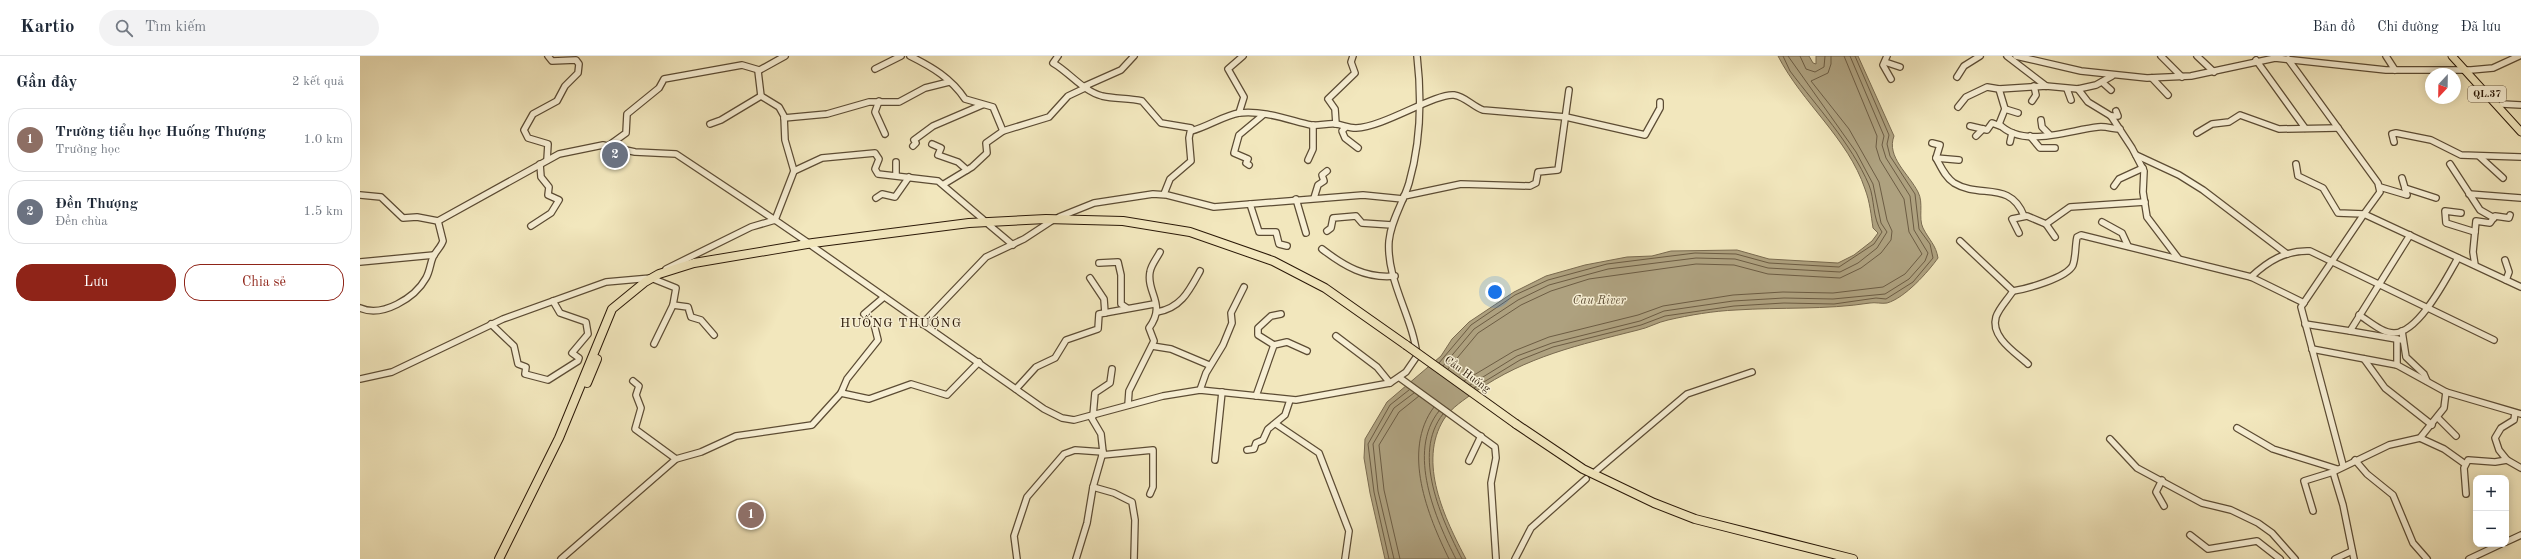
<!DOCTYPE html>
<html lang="vi">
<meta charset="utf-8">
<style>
:root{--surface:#fff;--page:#f2f2f3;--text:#1f2937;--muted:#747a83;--line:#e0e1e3;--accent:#8f2418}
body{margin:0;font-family:"Old Standard TT",serif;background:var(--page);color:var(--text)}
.controls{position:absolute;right:12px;bottom:12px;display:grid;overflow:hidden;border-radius:8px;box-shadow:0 2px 10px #0003}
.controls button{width:36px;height:36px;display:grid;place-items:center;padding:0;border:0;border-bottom:1px solid var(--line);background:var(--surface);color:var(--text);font:20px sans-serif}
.compass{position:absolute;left:2065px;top:12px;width:36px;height:36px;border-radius:50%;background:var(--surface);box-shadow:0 2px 10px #0003;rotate:202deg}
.you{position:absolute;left:1135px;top:236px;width:14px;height:14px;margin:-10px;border:3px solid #fff;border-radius:50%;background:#1a73e8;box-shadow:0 0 0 6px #1a73e833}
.badge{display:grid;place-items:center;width:26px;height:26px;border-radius:50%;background:var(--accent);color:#fff;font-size:13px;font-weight:700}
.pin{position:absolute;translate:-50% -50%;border:2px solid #fff;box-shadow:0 1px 4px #0006}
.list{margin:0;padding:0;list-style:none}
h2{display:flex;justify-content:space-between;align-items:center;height:52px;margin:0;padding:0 16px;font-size:17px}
h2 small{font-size:13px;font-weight:400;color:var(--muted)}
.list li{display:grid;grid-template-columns:26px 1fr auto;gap:12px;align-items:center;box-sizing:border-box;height:64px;margin:0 8px 8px;padding:0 8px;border:1px solid var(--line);border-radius:16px}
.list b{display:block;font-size:15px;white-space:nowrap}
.list p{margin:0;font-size:13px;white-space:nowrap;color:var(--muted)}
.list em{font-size:13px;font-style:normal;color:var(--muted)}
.actions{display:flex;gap:8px;padding:12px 16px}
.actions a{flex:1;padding:9px 0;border:1px solid var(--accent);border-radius:16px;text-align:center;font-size:14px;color:var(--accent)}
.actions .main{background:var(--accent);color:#fff}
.icon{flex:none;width:22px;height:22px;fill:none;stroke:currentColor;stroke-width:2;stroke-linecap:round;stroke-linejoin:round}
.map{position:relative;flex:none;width:2161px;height:503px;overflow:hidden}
header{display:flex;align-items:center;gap:24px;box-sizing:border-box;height:56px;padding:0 20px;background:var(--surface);border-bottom:1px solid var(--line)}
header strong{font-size:19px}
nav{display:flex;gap:22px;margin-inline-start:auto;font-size:14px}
.search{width:280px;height:36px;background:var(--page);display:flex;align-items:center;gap:10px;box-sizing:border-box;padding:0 14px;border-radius:22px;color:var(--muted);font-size:15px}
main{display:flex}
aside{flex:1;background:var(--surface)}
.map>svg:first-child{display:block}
.water{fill:#aea17f;stroke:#796a4f}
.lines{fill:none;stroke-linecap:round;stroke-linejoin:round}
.shore{stroke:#6c5c43;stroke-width:1}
.minor-casing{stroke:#5c4c34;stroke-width:8}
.major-casing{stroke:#2a1807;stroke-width:9}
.highway-casing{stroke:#2a1807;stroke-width:10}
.minor{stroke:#f7efd4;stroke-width:5.5}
.major{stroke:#f2e7bd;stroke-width:7}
.highway{stroke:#f2e7bd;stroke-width:8}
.highway-bridge-casing{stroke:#2a1807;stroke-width:10;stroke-linecap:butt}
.highway-bridge{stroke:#f2e7bd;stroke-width:8}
.labels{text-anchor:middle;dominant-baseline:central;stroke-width:3;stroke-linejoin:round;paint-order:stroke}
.shield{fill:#f7efd4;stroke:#685844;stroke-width:1}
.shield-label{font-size:10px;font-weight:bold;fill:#2a1807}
.street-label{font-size:11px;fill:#2a1807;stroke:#f7efd4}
.water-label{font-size:12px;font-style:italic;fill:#5f4f37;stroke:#f7efd4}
.quarter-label{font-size:13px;letter-spacing:1px;fill:#2a1807;stroke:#f7efd4}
</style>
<header>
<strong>Kartio</strong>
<div class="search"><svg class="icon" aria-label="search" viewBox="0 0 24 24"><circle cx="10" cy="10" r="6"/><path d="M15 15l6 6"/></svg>Tìm kiếm</div>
<nav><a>Bản đồ</a><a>Chỉ đường</a><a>Đã lưu</a></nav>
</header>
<main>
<aside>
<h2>Gần đây<small>2 kết quả</small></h2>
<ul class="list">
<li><span class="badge" style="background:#8d6e63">1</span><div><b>Trường tiểu học Huống Thượng</b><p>Trường học</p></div><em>1.0 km</em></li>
<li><span class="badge" style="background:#6b7280">2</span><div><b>Đền Thượng</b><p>Đền chùa</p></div><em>1.5 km</em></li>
</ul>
<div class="actions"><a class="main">Lưu</a><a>Chia sẻ</a></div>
</aside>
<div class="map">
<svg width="2161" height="503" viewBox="0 0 2161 503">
<rect width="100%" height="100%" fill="#f2e7bd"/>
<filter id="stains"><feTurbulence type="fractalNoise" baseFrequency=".005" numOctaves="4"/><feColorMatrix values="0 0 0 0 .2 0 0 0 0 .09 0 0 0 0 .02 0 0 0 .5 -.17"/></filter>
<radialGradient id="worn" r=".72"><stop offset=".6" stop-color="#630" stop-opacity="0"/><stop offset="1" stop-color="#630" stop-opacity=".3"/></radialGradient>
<path class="water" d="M1418,0H1449L1453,7L1456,8V0H1498L1534,80C1526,101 1549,118 1558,136C1564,147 1558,162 1563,172C1569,184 1576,189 1578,202C1568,216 1545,242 1527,247C1522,248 1515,246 1510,247C1465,254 1421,251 1376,254C1353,255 1330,259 1308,264C1298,266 1288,272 1278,274C1219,289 1167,300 1115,336C1105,343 1091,352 1084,363C1057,406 1085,463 1106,503H1025L1010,437L1004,402L1005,383L1027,346L1081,300L1092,283L1109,266L1154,236L1186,220L1225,209L1267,201L1292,200L1311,195L1377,194L1409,203L1478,207L1494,199L1512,185L1518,177L1513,172C1511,159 1510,146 1505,133C1488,82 1442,47 1418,0Z"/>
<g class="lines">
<g class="shore">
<polyline points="1440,0 1446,13 1455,16 1464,11 1465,0"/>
<path d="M1079,307L1111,269L1155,239L1188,224L1247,208L1335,197L1376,198L1409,207L1479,211L1514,188L1522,176C1512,162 1515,144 1509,129C1491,87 1457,51 1430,15L1423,0"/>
<polyline points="1083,310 1114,273 1158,244 1189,229 1248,213 1336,202 1375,203 1408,212 1480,216 1498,207 1517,192 1527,176 1521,167 1513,128 1496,96 1428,0"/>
<polyline points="1088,313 1118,277 1161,249 1191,235 1229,223 1336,208 1374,209 1408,218 1480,222 1501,212 1521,197 1531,184 1532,175 1527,164 1519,126 1489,73 1451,25 1468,17 1471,8 1471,0"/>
<polyline points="1104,325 1154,295 1189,281 1278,259 1303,250 1373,239 1423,236 1473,237 1523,231 1545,218 1562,198 1549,176 1544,143 1520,104 1516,91 1517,80 1484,0"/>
<polyline points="1110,329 1157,300 1192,287 1280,265 1304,255 1373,245 1424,242 1473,243 1525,238 1549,223 1565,205 1568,197 1554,174 1550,140 1526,102 1522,89 1524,80 1490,0"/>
<polyline points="1114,332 1160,304 1193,291 1281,269 1305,260 1374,250 1424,247 1474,248 1516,242 1526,243 1553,226 1573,202 1570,188 1559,173 1555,138 1530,100 1527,88 1529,79 1495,0"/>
<path d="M1074,351C1041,395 1068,460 1089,503"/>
<path d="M1079,355C1046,396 1076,464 1096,503"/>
<path d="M1083,358C1051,398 1082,464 1102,503"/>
<polyline points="1029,503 1014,436 1008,388 1030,349 1049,334"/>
<polyline points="1034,503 1018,435 1013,388 1034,352 1054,337"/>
<polyline points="1040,503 1024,434 1019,389 1039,356 1059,340"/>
</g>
<defs>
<g id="minor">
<path d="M550,0C572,11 591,22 605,43L633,51L643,75"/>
<path d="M698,0L693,7C709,16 723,35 742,40C755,43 769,42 782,45L801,67L831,72L829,82L831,105L810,123L804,138"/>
<polyline points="1527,0 1523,9 1531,23"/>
<polyline points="1647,0 1686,30"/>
<polyline points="1656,0 1721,15 1787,22 1831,20 1915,2 2026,14 2111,14 2133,12 2159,0"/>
<polyline points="1801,0 1822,21"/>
<polyline points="1837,0 1854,16"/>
<polyline points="2026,0 2035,14"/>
<polyline points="1928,3 2018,127 2020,136 2004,158 1978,157 1963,132 1938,120 1936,108"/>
<polyline points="1896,4 1945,72"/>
<polyline points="1525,6 1540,11"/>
<polyline points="515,13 541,0"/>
<polyline points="1597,21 1604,10 1620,0"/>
<polyline points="1792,22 1808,39"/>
<polyline points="1742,26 1751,34"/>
<polyline points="725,30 761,14 774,0"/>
<path d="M1639,33L1645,53L1639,68C1663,93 1709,74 1738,71C1746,70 1753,73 1760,73"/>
<polyline points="1707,33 1711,44"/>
<polyline points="1718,33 1728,46 1751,60 1772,92 1784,115 1783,136 1787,161 1818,202"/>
<polyline points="519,45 515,56 525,78"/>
<polyline points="1672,45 1676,39 1674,30"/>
<polyline points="2142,48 2161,49"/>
<polyline points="1598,51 1606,41 1627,31 1639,33 1686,30 1718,33 1736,29 1752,20"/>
<polyline points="1645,53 1658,57"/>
<polyline points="879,57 884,41 868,13 883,0"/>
<polyline points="1751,60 1758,60 1756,55"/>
<polyline points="424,62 467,58 509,46 539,46 565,32 589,26"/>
<polyline points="1681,64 1682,71 1689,78"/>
<polyline points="350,68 361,64 401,40"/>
<polyline points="976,68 975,53 968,43 995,17 991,6 993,0"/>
<polyline points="1610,70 1627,74 1632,67 1640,70"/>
<polyline points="985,72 982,75 985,82 998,92"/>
<path d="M831,75C847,71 865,59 879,57C903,54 929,64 951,69C959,70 968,67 976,68C983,69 988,72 996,72C1024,71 1075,37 1094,39C1106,41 1112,50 1123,54L1206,61L1285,79L1300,52V46"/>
<polyline points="1837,77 1852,68 1869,66 1880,59 1919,73 1978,72"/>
<polyline points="1616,80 1623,73"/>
<polyline points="1670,80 1680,92 1695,92"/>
<polyline points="1650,86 1652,77"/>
<polyline points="2034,86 2032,78 2036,77 2071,84 2101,99 2161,101"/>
<path d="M1572,87L1580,89L1576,102C1581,111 1585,121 1594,127C1620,143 1650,124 1664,160"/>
<polyline points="572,88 581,92 578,99 598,106 607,114"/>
<polyline points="248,90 266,77 267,58 299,32 304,23 382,9 399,14"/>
<polyline points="553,90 556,87 554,84 573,70 622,49"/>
<polyline points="1776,99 1819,119 1843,134 1927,198"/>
<polyline points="2120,101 2143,122"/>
<polyline points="1576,102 1599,104"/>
<polyline points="187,104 188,88 168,82 164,74 173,58 197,45 205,30 218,17 219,8 216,4 192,5 188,0"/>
<polyline points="948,104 953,93 953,69"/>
<polyline points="536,106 536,119"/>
<polyline points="2090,108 2120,154 2134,162"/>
<polyline points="889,109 886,107 888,103 874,97 879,79 903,59"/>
<polyline points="434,115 462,102 515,97 519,103 515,113 518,118 578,125 625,165"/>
<polyline points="584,128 612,111 627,97 626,87 643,75 689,61 708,40 727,31"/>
<polyline points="1754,130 1759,123 1783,112"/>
<polyline points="2020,131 2047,139 2042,122"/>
<polyline points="2045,132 2076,142"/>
<polyline points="2109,138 2161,142"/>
<polyline points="0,139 21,141 43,162 57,161 78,165 199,98 243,89 275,96 316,98 415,164 434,115 425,84 424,60 419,51 401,40 398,15 425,0"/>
<polyline points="1044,140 1101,128 1170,130 1176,127 1178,116 1198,114 1209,34"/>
<polyline points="516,142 522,138 535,141 549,121"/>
<polyline points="954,142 958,129 964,125 962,119 967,115"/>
<polyline points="936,143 946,177"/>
<polyline points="890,148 899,176 916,176 919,188 927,190"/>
<polyline points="2101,157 2085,155 2086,167 2115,176"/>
<polyline points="699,161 734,147 793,138 807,139 854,151 1003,139 1043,143"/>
<polyline points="1742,166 1762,177 1768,190"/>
<polyline points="628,168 653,189"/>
<polyline points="171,170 191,157 199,144 188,139 189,131 181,121 180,108"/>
<polyline points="967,175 971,172 973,162 996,160 1002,167 1032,169"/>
<polyline points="1659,177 1652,163 1667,160 1686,168"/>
<polyline points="1695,181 1686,168 1710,151 1785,146"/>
<path d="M1600,185L1653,235C1666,233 1707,222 1713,209C1716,200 1715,190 1717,181L1721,179L1891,221L1944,247"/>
<path d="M452,190L684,353L702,362L714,364L803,340L840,334L936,344L1030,327L1046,316L1057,300C1053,261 1026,224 1029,185C1031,164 1043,147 1049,127C1061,85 1062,43 1057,0"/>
<path d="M962,193C984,210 1006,223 1035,220"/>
<polyline points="2145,204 2149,216 2146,224"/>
<polyline points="0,206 74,199"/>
<polyline points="739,207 758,206 761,219 761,248 767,252"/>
<polyline points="2115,209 2113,196 2116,165 2130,167 2135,160 2149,162 2150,159"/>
<polyline points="306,213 391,171 415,164 450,188"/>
<path d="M1891,221C1908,205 1926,194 1950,195L2134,284"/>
<polyline points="730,222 744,243 745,257"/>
<path d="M1653,235C1648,243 1639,252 1636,261C1630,281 1656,297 1668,308"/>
<polyline points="313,249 328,251 331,261 341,264 354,279"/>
<path d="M0,252C22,262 55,242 66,222C70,215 70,208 73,201C76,195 81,191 83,185L78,165"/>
<path d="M797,256C821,252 829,235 840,215"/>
<path d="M1999,259C2009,265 2022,277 2034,277C2059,277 2087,221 2098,202"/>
<polyline points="131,268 154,290 158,308 166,311 165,318 188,324 218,305 219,302 212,297 228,278 226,266 200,257 193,245"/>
<polyline points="562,268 626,201 664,183 693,164"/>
<polyline points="1945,268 1990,275 2050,179"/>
<polyline points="1990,275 2042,284"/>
<polyline points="2042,275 2046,301 2064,318 2067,325"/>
<polyline points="976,280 1017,311 1030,327"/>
<polyline points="2037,283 2037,309"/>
<polyline points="914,289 898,279 898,272 911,260 921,258"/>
<polyline points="792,290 811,293 849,309"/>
<polyline points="1952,293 2037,309 2086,336"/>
<polyline points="2004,303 2025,332 2072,369"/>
<polyline points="1040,322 1135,391 1136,402 1131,427 1136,503"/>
<polyline points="0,323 32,316 143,263 246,226 291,222 316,232 313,249 294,288"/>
<polyline points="273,325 279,330 276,339 281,352 275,373 316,403"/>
<polyline points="656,333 676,311 695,302 706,284 738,273 739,258 794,248"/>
<polyline points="840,334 846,317 863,289 872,267 871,257 884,231"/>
<polyline points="481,337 509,343 551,328 587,339 619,306"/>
<polyline points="896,340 914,289 927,286 947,295"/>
<path d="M768,349L769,335L794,285L789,272C807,248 786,237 790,216C791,209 797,202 800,196"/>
<polyline points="733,360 735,337 750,327 752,313"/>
<polyline points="2078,362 2096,380"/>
<polyline points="916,368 959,397 989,475 985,503"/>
<polyline points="1877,372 1913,393 1977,413"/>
<polyline points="2060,382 2084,393 2105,408"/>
<polyline points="1750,383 1777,412 1842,447 1871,454 1898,467 1912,477 1935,503"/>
<polyline points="887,394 894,393 896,387 903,384 908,373 925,359 930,344"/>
<polyline points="742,399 793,394 793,431 790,438"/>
<polyline points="855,404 862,336"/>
<polyline points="1995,404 2007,418 2033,439 2053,487 2067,503"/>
<polyline points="2147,404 2139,394 2135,382 2141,372 2154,364 2155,357"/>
<polyline points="1109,405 1121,380"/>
<polyline points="1983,409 1941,251 2004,158 2161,231"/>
<polyline points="1235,416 1327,338 1392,316"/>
<polyline points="1973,416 1983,449 1994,503"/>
<polyline points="1802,424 1796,436 1804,450"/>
<polyline points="733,431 754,437 772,446 775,464 774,503"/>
<polyline points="2106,438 2104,412 2108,404 2135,406 2147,404 2161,412"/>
<polyline points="1953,455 1944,425 1973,416 2029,389 2060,382 2084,352 2086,336 2161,358"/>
<polyline points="1830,479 1848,493 1897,485 1920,503"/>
<polyline points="2146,486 2161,479"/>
<polyline points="201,503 316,403 341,396 376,380 452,369 481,337 487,323 518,284 514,268 504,258 524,241"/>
<polyline points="657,503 654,480 667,441 704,398 715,394 743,396"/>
<polyline points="716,503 727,467 733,431 743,396 741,378 731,361"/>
<polyline points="1155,503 1171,472 1226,423"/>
<polyline points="1975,503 1992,495"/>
<polyline points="2109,503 2141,488"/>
</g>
<polyline id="major" points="2092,0 2161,76"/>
<g id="highway">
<polyline points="227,327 237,303"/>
<polyline points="1156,368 1223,413 1294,447 1335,463 1493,503"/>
<polyline points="139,503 199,382 252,253 285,226 299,218 334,207 453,187 609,167 686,163 763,165 830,176 913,205 965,232 1046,289"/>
</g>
</defs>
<use href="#minor" class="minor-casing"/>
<use href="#major" class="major-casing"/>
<use href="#highway" class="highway-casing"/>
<use href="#minor" class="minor"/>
<use href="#major" class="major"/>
<use href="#highway" class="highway"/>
<defs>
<polyline id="highway-bridge" points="1046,289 1156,368"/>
</defs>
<use href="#highway-bridge" class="highway-bridge-casing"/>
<use href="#highway-bridge" class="highway-bridge"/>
</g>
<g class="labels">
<rect class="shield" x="2108" y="30" width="38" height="16" rx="3"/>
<g class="shield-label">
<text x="2127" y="38">QL.37</text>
</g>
<g class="street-label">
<text transform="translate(1107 319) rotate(36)">Cầu Huống</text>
</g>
<g class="water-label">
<text x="1239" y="245">Cau River</text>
</g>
<g class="quarter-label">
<text x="541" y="267">HUỐNG THƯỢNG</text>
</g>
</g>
<rect width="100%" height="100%" filter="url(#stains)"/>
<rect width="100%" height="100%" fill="url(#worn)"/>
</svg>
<div class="controls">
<button>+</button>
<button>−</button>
</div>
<svg class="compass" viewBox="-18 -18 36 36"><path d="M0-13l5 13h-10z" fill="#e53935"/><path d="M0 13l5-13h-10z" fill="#747a83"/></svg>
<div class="you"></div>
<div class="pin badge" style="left:391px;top:459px;background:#8d6e63">1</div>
<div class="pin badge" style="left:255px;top:99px;background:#6b7280">2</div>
</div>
</main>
